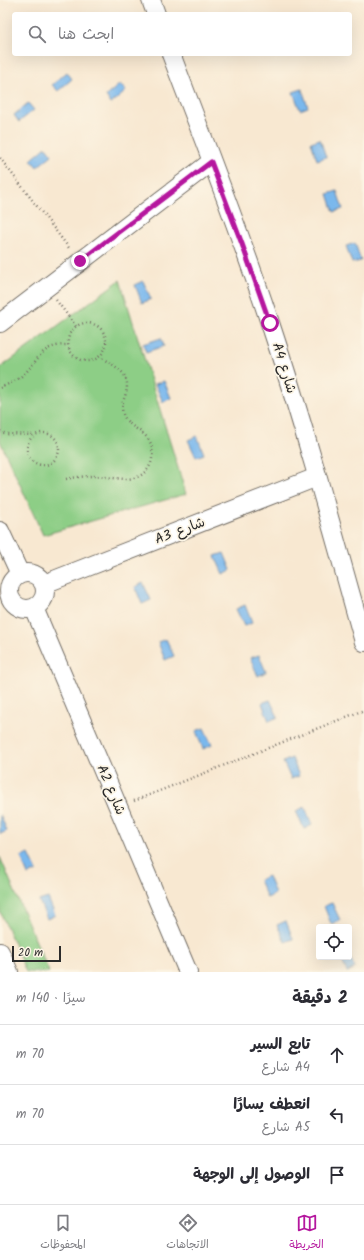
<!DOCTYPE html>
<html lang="ar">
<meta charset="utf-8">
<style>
:root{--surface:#fff;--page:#f7f7f7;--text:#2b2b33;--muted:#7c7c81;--line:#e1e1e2;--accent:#b5179e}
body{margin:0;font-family:Kalam,"Playpen Sans Arabic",sans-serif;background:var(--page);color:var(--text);direction:rtl}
.controls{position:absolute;right:12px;bottom:12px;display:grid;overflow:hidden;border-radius:4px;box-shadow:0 4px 16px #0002}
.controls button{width:36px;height:36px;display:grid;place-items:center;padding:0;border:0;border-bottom:1px solid var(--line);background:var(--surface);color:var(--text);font:20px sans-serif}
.scale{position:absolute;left:12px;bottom:10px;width:49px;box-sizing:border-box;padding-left:4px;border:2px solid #2b2b2b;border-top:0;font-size:11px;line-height:14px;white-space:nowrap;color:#2b2b2b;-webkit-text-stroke:3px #fcf5e5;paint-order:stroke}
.stop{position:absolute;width:12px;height:12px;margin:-9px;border:3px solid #b5179e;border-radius:50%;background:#fff}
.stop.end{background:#b5179e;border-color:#fff;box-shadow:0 1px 4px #0008}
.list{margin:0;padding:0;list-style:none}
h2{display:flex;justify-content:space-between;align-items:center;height:52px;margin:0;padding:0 16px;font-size:17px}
h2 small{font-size:13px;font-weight:400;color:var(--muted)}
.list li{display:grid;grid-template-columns:26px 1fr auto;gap:12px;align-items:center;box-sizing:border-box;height:60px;padding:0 16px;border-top:1px solid var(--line)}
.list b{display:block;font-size:15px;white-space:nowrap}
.list p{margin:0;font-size:13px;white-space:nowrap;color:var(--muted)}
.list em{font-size:13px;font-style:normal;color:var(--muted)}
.icon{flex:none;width:22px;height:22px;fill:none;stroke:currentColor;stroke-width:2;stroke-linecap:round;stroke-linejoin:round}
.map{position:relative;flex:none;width:364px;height:972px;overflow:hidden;direction:ltr}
.search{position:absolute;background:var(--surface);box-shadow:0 4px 16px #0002;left:12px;right:12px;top:12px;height:44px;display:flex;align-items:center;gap:10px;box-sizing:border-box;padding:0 14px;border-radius:4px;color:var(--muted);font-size:15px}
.sheet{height:232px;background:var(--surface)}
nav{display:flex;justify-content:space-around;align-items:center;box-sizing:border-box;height:56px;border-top:1px solid var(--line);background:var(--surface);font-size:11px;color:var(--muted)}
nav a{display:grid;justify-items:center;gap:2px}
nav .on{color:var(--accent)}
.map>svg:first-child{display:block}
.green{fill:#8dce86;stroke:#5c7c58}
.water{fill:#7ab8ed;stroke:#52728c}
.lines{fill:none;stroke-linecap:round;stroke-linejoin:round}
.minor-casing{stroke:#736d65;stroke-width:20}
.path{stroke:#736d65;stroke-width:2.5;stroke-dasharray:1 3;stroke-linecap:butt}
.minor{stroke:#fff;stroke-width:18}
.route{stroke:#b5179e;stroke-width:5}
.labels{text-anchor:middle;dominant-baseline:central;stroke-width:3.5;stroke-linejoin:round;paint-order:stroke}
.street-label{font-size:14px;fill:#2b2b2b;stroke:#fcf5e5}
</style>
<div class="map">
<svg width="364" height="972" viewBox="0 0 364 972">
<rect width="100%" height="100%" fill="#fcf5e5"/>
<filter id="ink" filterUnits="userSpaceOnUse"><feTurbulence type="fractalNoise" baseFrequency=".025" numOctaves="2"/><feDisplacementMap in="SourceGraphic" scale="8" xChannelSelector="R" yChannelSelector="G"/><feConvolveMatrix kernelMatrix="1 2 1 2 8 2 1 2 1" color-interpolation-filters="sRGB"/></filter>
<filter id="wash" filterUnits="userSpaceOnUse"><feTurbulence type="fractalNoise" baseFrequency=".012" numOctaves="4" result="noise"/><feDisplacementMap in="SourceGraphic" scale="16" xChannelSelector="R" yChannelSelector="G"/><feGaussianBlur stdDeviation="0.9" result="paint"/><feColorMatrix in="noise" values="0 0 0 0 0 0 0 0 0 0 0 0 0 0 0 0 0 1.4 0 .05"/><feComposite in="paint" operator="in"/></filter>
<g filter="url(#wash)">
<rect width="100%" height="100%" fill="#f8e8d1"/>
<g class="green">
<polygon points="120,280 186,494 43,535 0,441 0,368"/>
<polygon points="0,857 49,972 26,972 0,911"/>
</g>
<g class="water">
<polygon points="67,72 72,79 58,91 52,85"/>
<polygon points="120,84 126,91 111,104 106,96"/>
<polygon points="302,89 308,107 300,110 293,92"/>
<polygon points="28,103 34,110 19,122 14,115"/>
<polygon points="320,139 326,157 317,160 311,142"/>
<polygon points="46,147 52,155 37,167 31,160"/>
<polygon points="337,191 343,209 334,212 328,194"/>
<polygon points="355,243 361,261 352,263 346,246"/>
<polygon points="143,281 151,299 142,303 135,285"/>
<polygon points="161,338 164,346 146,352 143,344"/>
<polygon points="164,381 171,398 163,402 155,384"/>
<polygon points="197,436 204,454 196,457 188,440"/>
<polygon points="224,553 231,570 223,574 215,556"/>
<polygon points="143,583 151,600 142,604 135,587"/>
<polygon points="245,605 252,623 244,626 236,609"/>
<polygon points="166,639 174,656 165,660 158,642"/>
<polygon points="259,655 266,672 258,676 250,658"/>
<polygon points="270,700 278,717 269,721 262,703"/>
<polygon points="204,728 212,745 203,749 196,731"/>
<polygon points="292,758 299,776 291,779 283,762"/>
<polygon points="305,807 312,825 304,829 296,811"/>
<polygon points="0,814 7,831 0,834"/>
<polygon points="29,854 37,871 28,875 21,857"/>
<polygon points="268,876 275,894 267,898 259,880"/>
<polygon points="48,898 55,915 47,919 39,901"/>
<polygon points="332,903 340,920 331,924 324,906"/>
<polygon points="286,921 293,939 285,942 277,925"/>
<polygon points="349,955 355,968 347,972 340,957 349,957"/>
</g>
</g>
<g filter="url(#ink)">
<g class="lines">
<defs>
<g id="minor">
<polyline points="151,0 156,14"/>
<path d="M171,54C205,143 240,232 270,323C305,428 334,535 364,642"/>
<polyline points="0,323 211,162"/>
<polyline points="0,531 20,574"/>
<circle cx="27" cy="591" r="18"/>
<polyline points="44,584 317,477"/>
<polyline points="34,608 188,972"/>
<polyline points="0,952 9,972"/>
</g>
</defs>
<use href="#minor" class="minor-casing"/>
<g class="path">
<polyline points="0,158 69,248"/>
<polyline points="56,300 76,326"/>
<circle cx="87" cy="342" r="19"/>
<path d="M0,388C8,384 17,381 24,374C41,358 40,345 68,345"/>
<polyline points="0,431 6,434 35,435"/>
<circle cx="43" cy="449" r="16"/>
<path d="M66,479C76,477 86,476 96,476C115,477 141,487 151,463C153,456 153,448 150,442C144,430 127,427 123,414C121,407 123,401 125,396C133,373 116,367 100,357"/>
<polyline points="134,801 364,710"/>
</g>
<use href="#minor" class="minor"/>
</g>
</g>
<g class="lines" filter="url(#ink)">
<polyline class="route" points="80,261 211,162 242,244 270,323"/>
</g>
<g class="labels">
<g class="street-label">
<text transform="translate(284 368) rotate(73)">A4 شارع</text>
<text transform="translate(180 531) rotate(-21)">A3 شارع</text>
<text transform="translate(111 790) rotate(67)">A2 شارع</text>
</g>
</g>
</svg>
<div class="controls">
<button><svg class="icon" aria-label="locate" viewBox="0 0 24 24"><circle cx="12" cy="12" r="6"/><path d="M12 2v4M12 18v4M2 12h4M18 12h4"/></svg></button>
</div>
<div class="scale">20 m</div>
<div class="stop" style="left:270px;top:323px"></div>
<div class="stop end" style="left:80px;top:261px"></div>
<div class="search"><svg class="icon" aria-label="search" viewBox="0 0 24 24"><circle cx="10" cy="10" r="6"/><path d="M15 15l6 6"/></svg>ابحث هنا</div>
</div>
<section class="sheet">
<h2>2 دقيقة<small>سيرًا · 140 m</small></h2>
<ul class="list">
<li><svg class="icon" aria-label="ahead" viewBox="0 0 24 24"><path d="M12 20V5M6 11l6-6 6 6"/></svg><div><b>تابع السير</b><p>A4 شارع</p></div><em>70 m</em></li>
<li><svg class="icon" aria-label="left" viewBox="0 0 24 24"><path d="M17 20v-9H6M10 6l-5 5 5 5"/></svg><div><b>انعطف يسارًا</b><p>A5 شارع</p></div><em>70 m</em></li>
<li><svg class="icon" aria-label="arrive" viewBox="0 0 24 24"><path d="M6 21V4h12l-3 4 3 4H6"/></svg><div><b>الوصول إلى الوجهة</b></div></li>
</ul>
</section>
<nav>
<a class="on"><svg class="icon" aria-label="map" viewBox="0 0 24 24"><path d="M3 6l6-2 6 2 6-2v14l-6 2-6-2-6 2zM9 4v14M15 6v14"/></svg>الخريطة</a>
<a><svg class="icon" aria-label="directions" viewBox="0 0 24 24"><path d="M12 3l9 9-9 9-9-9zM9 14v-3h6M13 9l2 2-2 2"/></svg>الاتجاهات</a>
<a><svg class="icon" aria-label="saved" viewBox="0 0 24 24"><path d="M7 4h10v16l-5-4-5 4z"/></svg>المحفوظات</a>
</nav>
